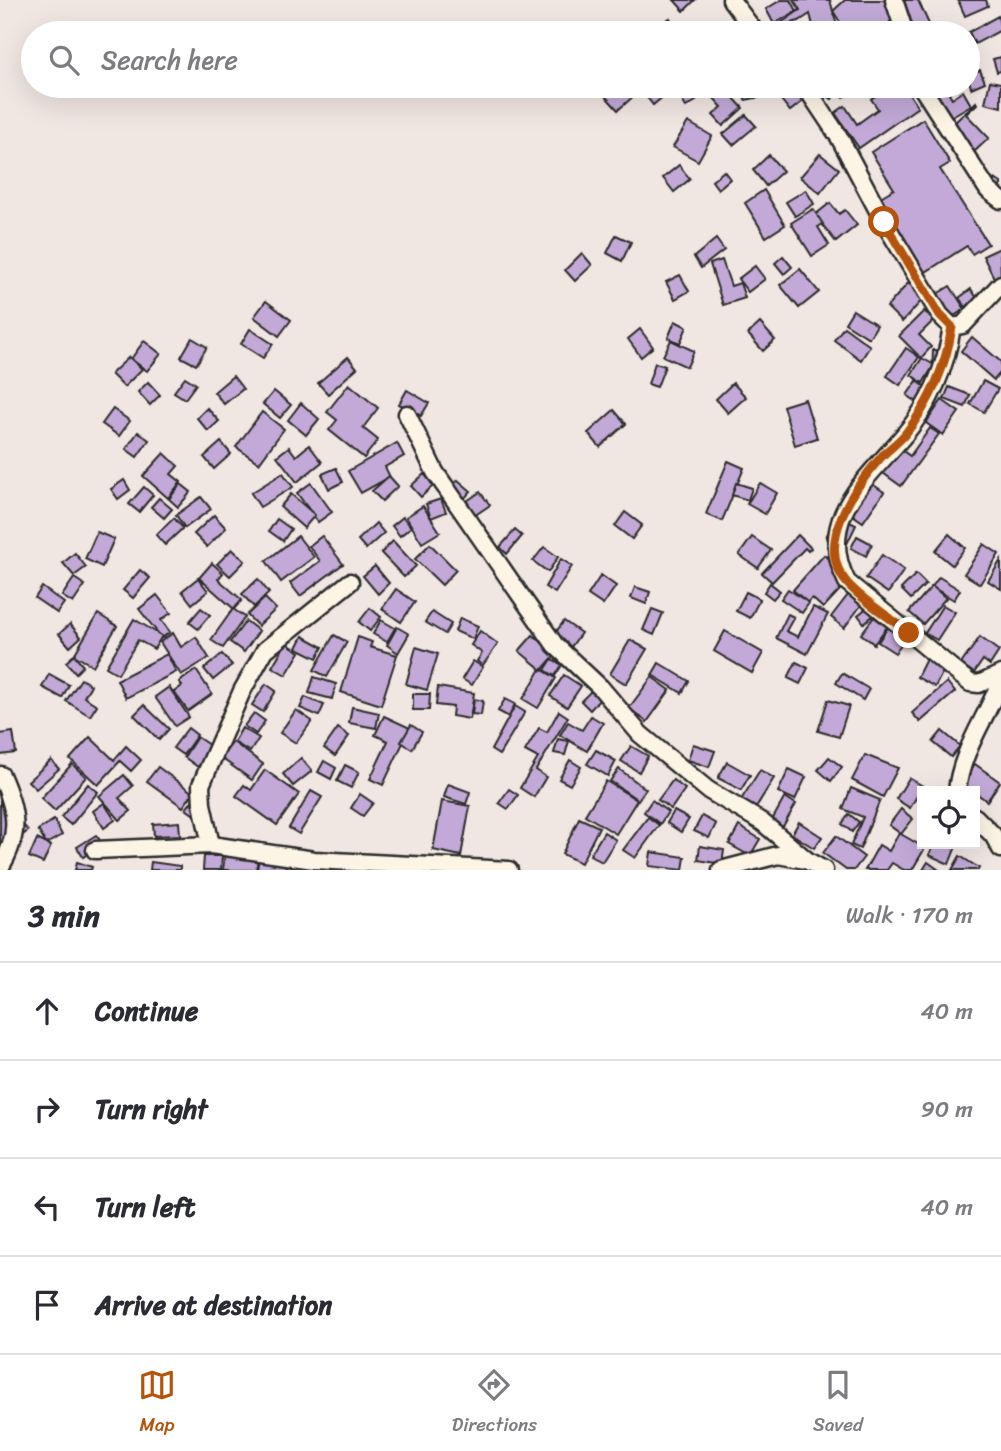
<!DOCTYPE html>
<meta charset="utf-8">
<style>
:root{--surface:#fff;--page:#f7f7f7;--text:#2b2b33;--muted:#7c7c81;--line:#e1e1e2;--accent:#b45309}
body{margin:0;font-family:Sriracha,sans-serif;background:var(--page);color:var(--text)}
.controls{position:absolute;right:21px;bottom:21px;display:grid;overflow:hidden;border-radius:0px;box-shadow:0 7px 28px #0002}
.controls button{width:63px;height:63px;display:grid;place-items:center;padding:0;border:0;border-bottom:2px solid var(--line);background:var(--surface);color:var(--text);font:35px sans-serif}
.stop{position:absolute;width:21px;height:21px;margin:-16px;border:5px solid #b45309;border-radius:50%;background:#fff}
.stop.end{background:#b45309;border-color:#fff;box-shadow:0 2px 7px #0008}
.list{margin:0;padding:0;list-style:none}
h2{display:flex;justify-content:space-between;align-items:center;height:91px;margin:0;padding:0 28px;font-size:30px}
h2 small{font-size:23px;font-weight:400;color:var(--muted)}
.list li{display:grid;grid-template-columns:46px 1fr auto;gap:21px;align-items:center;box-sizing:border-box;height:98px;padding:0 28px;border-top:2px solid var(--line)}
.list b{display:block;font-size:26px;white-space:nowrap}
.list em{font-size:23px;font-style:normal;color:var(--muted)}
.icon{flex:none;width:38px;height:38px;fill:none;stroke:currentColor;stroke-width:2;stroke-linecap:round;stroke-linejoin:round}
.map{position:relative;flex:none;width:1001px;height:870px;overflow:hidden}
.search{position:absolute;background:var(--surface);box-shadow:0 7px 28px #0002;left:21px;right:21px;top:21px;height:77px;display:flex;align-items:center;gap:18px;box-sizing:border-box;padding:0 24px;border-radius:38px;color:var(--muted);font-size:26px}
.sheet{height:483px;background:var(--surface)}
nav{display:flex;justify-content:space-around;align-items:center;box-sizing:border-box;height:98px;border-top:2px solid var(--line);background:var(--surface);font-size:19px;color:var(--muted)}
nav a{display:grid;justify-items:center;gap:4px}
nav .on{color:var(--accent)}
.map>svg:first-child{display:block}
.building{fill:#c2a9d7;stroke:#2b2b2b;stroke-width:2}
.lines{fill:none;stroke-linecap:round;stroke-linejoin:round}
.minor-casing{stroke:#2b2b2b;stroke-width:21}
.minor{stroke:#fcf5e5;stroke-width:16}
.route{stroke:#b45309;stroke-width:9}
</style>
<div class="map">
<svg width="1001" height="870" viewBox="0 0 1001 870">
<rect width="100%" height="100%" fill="#f0e6e2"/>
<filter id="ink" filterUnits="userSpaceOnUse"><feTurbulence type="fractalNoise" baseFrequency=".0143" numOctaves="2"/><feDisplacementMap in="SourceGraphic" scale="14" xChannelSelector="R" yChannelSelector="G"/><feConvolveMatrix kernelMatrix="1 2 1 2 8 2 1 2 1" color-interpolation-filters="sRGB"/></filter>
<g filter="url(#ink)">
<g class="building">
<polygon points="674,0 695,0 684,11"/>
<polygon points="781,0 791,0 797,11 774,24 766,9"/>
<polygon points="794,0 830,0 839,33 815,33 810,14 799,21 775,27 800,10"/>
<polygon points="845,0 884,0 894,17 881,33 847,33 833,11"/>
<polygon points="904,0 918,0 933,33 915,33"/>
<polygon points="958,0 986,0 988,6 965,16"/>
<polygon points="998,16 1001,30 975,44 969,32"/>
<polygon points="670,18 679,33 648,33 648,32"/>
<polygon points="968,50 978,63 968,72"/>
<polygon points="1001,57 1001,71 997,72 993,59"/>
<polygon points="980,70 985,82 971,88 968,75"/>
<polygon points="990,81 1001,83 1001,107 985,103"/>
<polygon points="596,86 627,86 635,95 618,110"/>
<polygon points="638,86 676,86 653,105"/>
<polygon points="723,86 743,108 723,126 713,115 722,107 712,96"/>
<polygon points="743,86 774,86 776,94 745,100"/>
<polygon points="790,86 802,102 790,111 778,96"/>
<polygon points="811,86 832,86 838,89 832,99"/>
<polygon points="835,86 862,86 844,97"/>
<polygon points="889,86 904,86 918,107 859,148 835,113 845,106 857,124 878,109 871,99"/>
<polygon points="928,86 945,86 952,98 963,91 971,105 947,119"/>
<polygon points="688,87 696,101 686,107 677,93"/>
<polygon points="976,102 977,104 966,114 989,138 974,152 950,127"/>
<polygon points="746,115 756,126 733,145 723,134"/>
<polygon points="923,119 950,163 940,169 988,244 972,254 967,246 924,273 877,199 894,189 871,152"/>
<polygon points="688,122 712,136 698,161 673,147"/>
<polygon points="820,154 839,169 820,193 800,177"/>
<polygon points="769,155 783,171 766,186 753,170"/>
<polygon points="679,165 690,179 674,192 663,178"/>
<polygon points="724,171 730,179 718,189 712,181"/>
<polygon points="995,179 1001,183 1001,194 988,187"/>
<polygon points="764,190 785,225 766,237 745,203"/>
<polygon points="806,190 814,204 795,216 786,202"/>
<polygon points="830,203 839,214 845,210 857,225 836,242 815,215"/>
<polygon points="813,209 823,224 818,227 829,245 812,256 791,223"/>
<polygon points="616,235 631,242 622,261 607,253"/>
<polygon points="716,239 724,250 701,268 694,257"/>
<polygon points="1000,248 1001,282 997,284 983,256"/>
<polygon points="582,253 592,265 575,281 565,270"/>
<polygon points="783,256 792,267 784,274 775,263"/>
<polygon points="722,260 731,286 740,283 745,298 723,305 710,264"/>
<polygon points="755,266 765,279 748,292 738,279"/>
<polygon points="800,269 819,292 799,308 780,285"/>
<polygon points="680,275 689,291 675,299 666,282"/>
<polygon points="910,281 926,296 902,322 887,307"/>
<polygon points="950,286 965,309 952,317 937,294"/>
<polygon points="971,289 977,298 966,307 959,298"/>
<polygon points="266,301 291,320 279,336 254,317"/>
<polygon points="853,310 877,325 869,338 845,323"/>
<polygon points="924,311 934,320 919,335 931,347 921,358 899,336"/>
<polygon points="675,321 687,327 680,343 668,338"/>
<polygon points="760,323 775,340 763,351 748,334"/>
<polygon points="844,327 870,346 861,360 834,340"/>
<polygon points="250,329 273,344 263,358 241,344"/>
<polygon points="640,329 653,347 641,357 628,339"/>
<polygon points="972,337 1001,362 1001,372 994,380 961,351"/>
<polygon points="192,338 207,347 196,365 181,357"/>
<polygon points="671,340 694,351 687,367 663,356"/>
<polygon points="144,341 161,354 147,371 131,359"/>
<polygon points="906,348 919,357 900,385 887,376"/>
<polygon points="933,350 951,351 950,375 932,374"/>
<polygon points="129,357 142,369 124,387 111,374"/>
<polygon points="348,357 357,368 328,394 318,383"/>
<polygon points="922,358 934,365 923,383 911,375"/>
<polygon points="655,363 665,366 657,387 648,384"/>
<polygon points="233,376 243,389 224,404 214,392"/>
<polygon points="185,377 196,384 185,399 174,392"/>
<polygon points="917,381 927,388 917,402 907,395"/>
<polygon points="983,381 998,389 984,412 970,404"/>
<polygon points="148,382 160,395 150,405 138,392"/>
<polygon points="733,383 746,397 728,413 716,399"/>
<polygon points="349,384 378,408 363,428 378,440 364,458 329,430 337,420 327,412"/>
<polygon points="949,387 970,395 965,407 944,399"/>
<polygon points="407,390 429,403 421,416 399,404"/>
<polygon points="274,391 291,405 280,418 263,404"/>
<polygon points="805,399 817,438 795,445 783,406"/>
<polygon points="942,400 959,412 943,435 926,423"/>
<polygon points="301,403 319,419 306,435 288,420"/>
<polygon points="207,408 219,421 208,431 197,418"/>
<polygon points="113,409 130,421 119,436 102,424"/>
<polygon points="614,410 626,424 600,447 588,433"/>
<polygon points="262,412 284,429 259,463 236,447"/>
<polygon points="930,428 939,434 901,486 876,468 893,444 910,456"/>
<polygon points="138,432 149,440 137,457 126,449"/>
<polygon points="221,442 231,454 214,469 204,457"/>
<polygon points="397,443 404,456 385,467 390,477 361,493 348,471"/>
<polygon points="309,445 322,462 297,482 277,456 289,447 296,456"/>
<polygon points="164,453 178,466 171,474 181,482 168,498 143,476"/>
<polygon points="728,461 744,468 722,521 706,514"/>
<polygon points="336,468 343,482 329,489 322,474"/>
<polygon points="283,473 293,487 260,507 251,493"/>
<polygon points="424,474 434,485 421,497 411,486"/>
<polygon points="389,476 398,486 382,501 372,491"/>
<polygon points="865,479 884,492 863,522 844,509"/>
<polygon points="124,480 130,490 118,499 111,489"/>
<polygon points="458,480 471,491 463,500 450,490"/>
<polygon points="311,483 332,512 318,522 297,493"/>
<polygon points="736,483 752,488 748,500 732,495"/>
<polygon points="760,483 777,493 765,514 747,504"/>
<polygon points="181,484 191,492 178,507 169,499"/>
<polygon points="144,487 153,495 139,512 129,504"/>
<polygon points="480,492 490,505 474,516 464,503"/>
<polygon points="291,494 315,515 304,528 280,507"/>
<polygon points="201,497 211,509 185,528 176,515"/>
<polygon points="159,498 172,509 164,518 151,507"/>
<polygon points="441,499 446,512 431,518 426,504"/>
<polygon points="423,506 440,532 422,543 406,517"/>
<polygon points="625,512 642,525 632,539 615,526"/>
<polygon points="214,515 226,528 207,547 194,534"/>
<polygon points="836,516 856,525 846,546 826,537"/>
<polygon points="403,517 411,527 400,536 392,526"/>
<polygon points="174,518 183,528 165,545 156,535"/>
<polygon points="277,519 291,529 283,541 269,531"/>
<polygon points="376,523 384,533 366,549 358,540"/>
<polygon points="515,530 522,536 507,554 500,547"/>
<polygon points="97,532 114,539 102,567 85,559"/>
<polygon points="949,534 965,548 952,565 935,551"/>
<polygon points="798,535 811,548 808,551 805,548 772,582 762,573"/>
<polygon points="298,536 314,557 281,582 266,561"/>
<polygon points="322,536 343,564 300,596 290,583 320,561 309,546"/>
<polygon points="857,536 872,544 866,556 851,548"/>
<polygon points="752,537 771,550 758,568 739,555"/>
<polygon points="393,541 416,566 404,577 381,553"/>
<polygon points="430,544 456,570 442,585 415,559"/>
<polygon points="984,544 999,554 980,584 964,574"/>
<polygon points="544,547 558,557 548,572 533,561"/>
<polygon points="232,549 245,561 230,576 217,564"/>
<polygon points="75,553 86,567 74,576 63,563"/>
<polygon points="824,555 850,579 823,608 812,598 808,603 793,590"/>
<polygon points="882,555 904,570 888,593 866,578"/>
<polygon points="561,559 572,566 555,593 545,587"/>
<polygon points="1001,560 1001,589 988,581"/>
<polygon points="212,563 223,573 218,579 242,600 234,609 199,578"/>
<polygon points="375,566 389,583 378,594 363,576"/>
<polygon points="140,570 150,578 133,598 123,590"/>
<polygon points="916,574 926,584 911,599 901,589"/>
<polygon points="601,575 616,586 603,605 588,595"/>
<polygon points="939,577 960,590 954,600 932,587"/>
<polygon points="74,578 85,585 73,603 62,596"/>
<polygon points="198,578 208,591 192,604 182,591"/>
<polygon points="258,579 269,593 254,607 242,594"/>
<polygon points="770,583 780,591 773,599 764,592"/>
<polygon points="855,586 868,596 844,628 831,617"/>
<polygon points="932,586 946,598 923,624 909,612"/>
<polygon points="42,587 64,603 57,613 35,598"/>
<polygon points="635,587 650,592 646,604 631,598"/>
<polygon points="396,589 415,602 401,622 382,609"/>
<polygon points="788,589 809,603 802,613 781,599"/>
<polygon points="746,592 760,599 750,618 736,611"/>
<polygon points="157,595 171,613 161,620 170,632 162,638 139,609"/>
<polygon points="265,598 276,609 258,626 247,615"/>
<polygon points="873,603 879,611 864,623 858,615"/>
<polygon points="943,605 955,612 937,640 925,633"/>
<polygon points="813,607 828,614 807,654 776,638 788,614 794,617 786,631 798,637"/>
<polygon points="201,608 210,615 198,629 189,622"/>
<polygon points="370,608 381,617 370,631 359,622"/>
<polygon points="233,609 245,617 223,648 211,640"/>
<polygon points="652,609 663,613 654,635 643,630"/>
<polygon points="432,612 451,624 445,634 425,622"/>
<polygon points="98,614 117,626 93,666 74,655"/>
<polygon points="874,617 887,627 874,644 861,634"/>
<polygon points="460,618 478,626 473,639 455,631"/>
<polygon points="134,619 162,636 154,649 138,640 118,674 106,667"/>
<polygon points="381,620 395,628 387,642 373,634"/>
<polygon points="893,620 910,631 895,653 878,642"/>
<polygon points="246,621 259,631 244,652 230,642"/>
<polygon points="564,621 581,633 568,651 551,639"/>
<polygon points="70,624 81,637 70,647 59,634"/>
<polygon points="397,627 409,634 398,653 387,645"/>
<polygon points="480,631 498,644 483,665 477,661 482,653 471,645"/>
<polygon points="725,631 763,653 752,673 714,651"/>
<polygon points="173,633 181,647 196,637 209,658 181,675 160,642"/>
<polygon points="334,635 347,642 327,677 314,670"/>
<polygon points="533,635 556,654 542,670 519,651"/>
<polygon points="303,636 323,647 317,658 297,648"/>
<polygon points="358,637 372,642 370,647 397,655 381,705 341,692"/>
<polygon points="980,637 999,651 990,665 983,660 974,673 961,664"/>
<polygon points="630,640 647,649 626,684 610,674"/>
<polygon points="286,643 300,652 286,675 272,667"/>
<polygon points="416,647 438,654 427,690 406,684"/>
<polygon points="167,654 176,672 126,698 117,680"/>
<polygon points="222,654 232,665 213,680 204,669"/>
<polygon points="74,655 83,666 76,673 66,662"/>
<polygon points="928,655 947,664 935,687 917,677"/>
<polygon points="552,659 562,665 555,676 545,670"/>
<polygon points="473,661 483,667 472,685 462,679"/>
<polygon points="796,662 808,668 800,684 788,678"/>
<polygon points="659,663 689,681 682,693 652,675"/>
<polygon points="541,669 556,678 538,708 523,699"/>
<polygon points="196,670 212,694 188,711 174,692 182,686 179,682"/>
<polygon points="842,673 869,689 863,700 836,683"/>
<polygon points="49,674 69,685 62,698 42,687"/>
<polygon points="564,675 581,686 567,707 550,696"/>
<polygon points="314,677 336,684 332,699 309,693"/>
<polygon points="652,677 670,690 647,722 629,708"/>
<polygon points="81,679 91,685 84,697 97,705 90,716 66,701"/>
<polygon points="947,682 955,692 920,722 912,713"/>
<polygon points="266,684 276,691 263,712 252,705"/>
<polygon points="169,687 189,717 175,726 155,697"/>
<polygon points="438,687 474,693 470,719 452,716 453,707 436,705"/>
<polygon points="592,690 601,698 590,710 581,701"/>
<polygon points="413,694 430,694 429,710 413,710"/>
<polygon points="305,697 324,705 319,716 300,708"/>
<polygon points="474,699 483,701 481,715 472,714"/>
<polygon points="505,699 515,704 509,717 498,711"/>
<polygon points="828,700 849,706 839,737 818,731"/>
<polygon points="144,705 169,729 159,740 134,715"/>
<polygon points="515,706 525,712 499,755 491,750"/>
<polygon points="352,707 379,713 376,728 349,723"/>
<polygon points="296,710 312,721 296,743 280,733"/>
<polygon points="559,711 568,717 536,770 546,777 534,797 520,788 538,758 525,751 539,728 547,732"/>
<polygon points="254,713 265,721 256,734 244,726"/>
<polygon points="384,716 410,728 383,785 370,779 388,741 375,735"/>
<polygon points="591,716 603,723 587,751 560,735 568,722 582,730"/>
<polygon points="411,725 422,732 412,749 401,742"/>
<polygon points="188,728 197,735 183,755 173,748"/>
<polygon points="242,728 259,738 250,752 234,742"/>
<polygon points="338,728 349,736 335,756 324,748"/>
<polygon points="942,731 960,746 951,757 933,742"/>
<polygon points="13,732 16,753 0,755 0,734"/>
<polygon points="90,737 114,760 126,746 141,760 131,771 120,761 98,785 70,759"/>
<polygon points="197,737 212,747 198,767 184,757"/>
<polygon points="558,739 569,741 565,755 554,753"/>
<polygon points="233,742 263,764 252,780 221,758"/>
<polygon points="693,744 715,751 709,767 688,760"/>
<polygon points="631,746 648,756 639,772 621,761"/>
<polygon points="596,750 616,761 608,776 587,764"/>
<polygon points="865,755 898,768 883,797 852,780"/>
<polygon points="829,757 842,767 831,781 818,770"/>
<polygon points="301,758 312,771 293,786 283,774"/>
<polygon points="51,760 59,769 36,789 28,781"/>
<polygon points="570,760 581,767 570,785 559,779"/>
<polygon points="324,761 336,768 331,779 318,772"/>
<polygon points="727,762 750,775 741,790 718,778"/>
<polygon points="72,764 86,777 55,811 41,798"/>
<polygon points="975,764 1000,782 987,801 962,783"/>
<polygon points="345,765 359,772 351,788 337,781"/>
<polygon points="158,767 193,793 183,807 147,781"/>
<polygon points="619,769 646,789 638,800 610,781"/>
<polygon points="789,769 806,777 795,800 778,792"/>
<polygon points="265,770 299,794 277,825 236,796 244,785 251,790"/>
<polygon points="760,770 774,778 753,812 739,803"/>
<polygon points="124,775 133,786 119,798 131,811 120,820 99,796"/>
<polygon points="909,778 923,786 910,808 896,799"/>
<polygon points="673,780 685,789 671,809 658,800"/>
<polygon points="606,781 637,800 616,834 585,815"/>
<polygon points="88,784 98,792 71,825 61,817"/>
<polygon points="448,784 470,792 466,804 444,797"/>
<polygon points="851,788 880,800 860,849 851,845 863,817 843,809"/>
<polygon points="509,789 518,795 508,809 499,803"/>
<polygon points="311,791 322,797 299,834 289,828"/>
<polygon points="0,793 28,831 2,851 0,848"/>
<polygon points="197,794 207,800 196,816 186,809"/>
<polygon points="360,794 373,803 363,816 351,808"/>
<polygon points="785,797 796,804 782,828 771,822"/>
<polygon points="652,800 668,812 660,824 644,812"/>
<polygon points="442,801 470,806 461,856 433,850"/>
<polygon points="104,803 115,820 104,828 93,811"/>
<polygon points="901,809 913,819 901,834 889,825"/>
<polygon points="674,811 689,819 681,832 667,823"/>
<polygon points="849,814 859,822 852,832 842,824"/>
<polygon points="702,816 716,824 709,838 694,831"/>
<polygon points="648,817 659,825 635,858 623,850"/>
<polygon points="579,818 599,827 581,863 562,854"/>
<polygon points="54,820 62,835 46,844 38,830"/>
<polygon points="179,822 180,835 154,836 153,824"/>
<polygon points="799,822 822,837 814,848 792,834"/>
<polygon points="739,826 760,839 750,856 729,844"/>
<polygon points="604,832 616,840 602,862 590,855"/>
<polygon points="899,833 925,848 912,870 904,870 892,863 887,870 865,870 879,845 889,851"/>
<polygon points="96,835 103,844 83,857 77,847"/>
<polygon points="836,836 864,857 854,870 846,870 823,853"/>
<polygon points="37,839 51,846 43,863 29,857"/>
<polygon points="934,844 957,844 949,864 929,855"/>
<polygon points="700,846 724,850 722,864 698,860"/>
<polygon points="651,852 685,857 683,870 649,866"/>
<polygon points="225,854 258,859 256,870 223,870"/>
<polygon points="204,856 222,856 221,870 203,870"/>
<polygon points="960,856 979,868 978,870 952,870"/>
<polygon points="259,857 287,861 285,870 257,870"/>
<polygon points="77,862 92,867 91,870 75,870"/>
<polygon points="151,862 180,866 180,870 150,870"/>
<polygon points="928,862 939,870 923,870"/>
</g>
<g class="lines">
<defs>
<g id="minor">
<polyline points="731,0 756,33"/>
<polyline points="894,0 905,33"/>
<polyline points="805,86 839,137 884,222 940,315 952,327"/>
<polyline points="921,86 988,190 1001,200"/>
<path d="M952,327C946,366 931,403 905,434C868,479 814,518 847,582L970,683L979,684L1001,674"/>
<polyline points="952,327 963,325 1001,284"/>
<polyline points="407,414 435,472 555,645 601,688 640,734 708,790 762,822 808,861 824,870"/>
<path d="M957,791C961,751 987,717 1001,680"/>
<polyline points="975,817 993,835 1001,849"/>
<polyline points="211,845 202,804 201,785 242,691 265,650 350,582"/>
<polyline points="95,850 211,845 314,860 509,870"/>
<path d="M0,868C21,834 17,811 1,775"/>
<polyline points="721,870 778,855 806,860"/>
</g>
</defs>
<use href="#minor" class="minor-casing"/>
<use href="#minor" class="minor"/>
</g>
</g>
<g class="lines" filter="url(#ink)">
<path class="route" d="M884,222L940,315L952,327C946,366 931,401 906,433C900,441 890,448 883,455C856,485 813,544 847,583C864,602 890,617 909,633"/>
</g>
</svg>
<div class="controls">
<button><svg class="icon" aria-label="locate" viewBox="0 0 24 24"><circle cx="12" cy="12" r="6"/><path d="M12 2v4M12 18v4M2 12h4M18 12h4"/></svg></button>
</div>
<div class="stop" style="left:884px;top:222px"></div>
<div class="stop end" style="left:909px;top:633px"></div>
<div class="search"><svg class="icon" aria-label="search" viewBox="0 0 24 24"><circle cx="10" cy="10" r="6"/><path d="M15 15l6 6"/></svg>Search here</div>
</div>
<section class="sheet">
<h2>3 min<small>Walk · 170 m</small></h2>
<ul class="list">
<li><svg class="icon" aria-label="ahead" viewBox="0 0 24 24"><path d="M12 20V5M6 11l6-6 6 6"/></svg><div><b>Continue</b></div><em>40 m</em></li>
<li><svg class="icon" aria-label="right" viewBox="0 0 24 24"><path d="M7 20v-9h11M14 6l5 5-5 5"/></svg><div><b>Turn right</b></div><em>90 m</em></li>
<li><svg class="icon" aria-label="left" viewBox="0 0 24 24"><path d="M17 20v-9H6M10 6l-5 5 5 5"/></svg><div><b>Turn left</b></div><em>40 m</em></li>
<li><svg class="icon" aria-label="arrive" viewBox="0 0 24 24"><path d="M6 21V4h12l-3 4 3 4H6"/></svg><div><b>Arrive at destination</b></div></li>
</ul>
</section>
<nav>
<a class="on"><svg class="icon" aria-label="map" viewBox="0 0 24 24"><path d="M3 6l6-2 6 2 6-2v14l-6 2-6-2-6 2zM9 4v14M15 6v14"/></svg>Map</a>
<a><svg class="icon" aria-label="directions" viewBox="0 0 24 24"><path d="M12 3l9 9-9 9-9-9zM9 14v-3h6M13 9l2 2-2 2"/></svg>Directions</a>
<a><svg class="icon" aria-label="saved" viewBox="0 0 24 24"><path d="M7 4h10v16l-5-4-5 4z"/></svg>Saved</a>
</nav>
